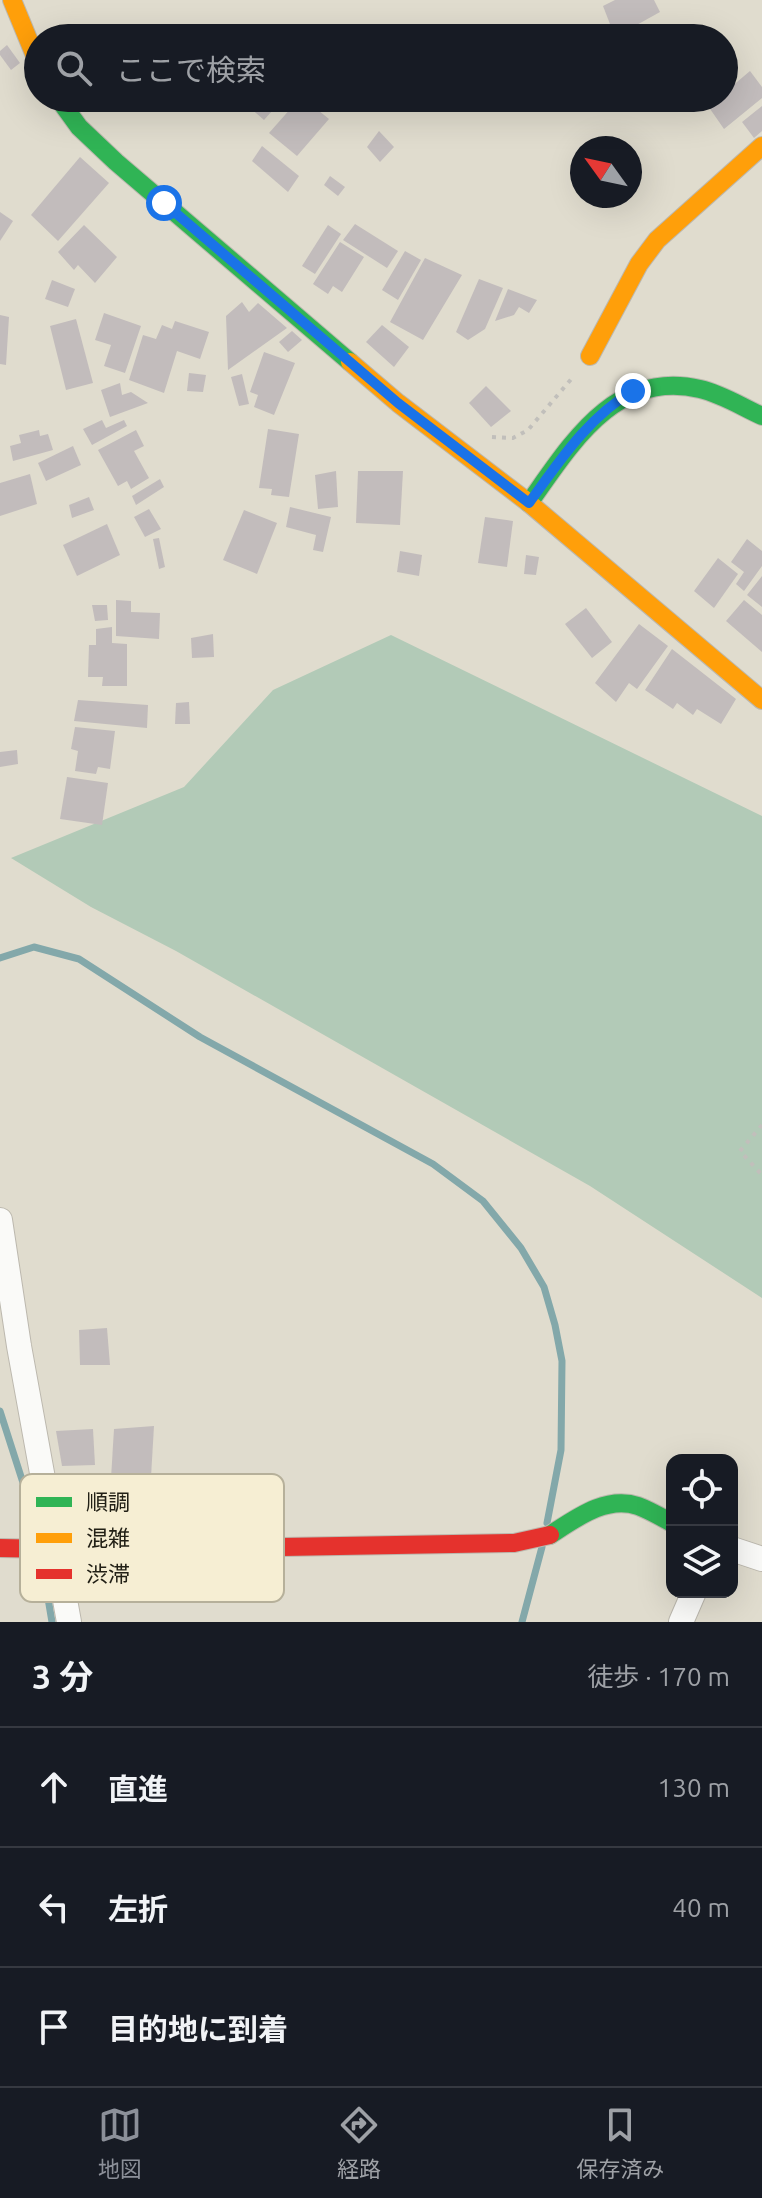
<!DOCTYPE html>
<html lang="ja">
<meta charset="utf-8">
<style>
:root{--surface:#171b24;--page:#242831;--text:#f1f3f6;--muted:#9ea1a6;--line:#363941;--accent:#8c9099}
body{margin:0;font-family:Ubuntu,"Noto Sans JP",sans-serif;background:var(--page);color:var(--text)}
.controls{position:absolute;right:24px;bottom:24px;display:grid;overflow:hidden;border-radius:16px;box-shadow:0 8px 32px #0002}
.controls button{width:72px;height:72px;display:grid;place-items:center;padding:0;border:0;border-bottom:2px solid var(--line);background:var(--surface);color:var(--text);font:40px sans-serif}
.compass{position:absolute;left:570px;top:136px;width:72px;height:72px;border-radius:50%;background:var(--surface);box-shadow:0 8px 32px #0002;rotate:303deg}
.stop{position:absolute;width:24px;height:24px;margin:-18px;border:6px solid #1a73e8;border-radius:50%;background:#fff}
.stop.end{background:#1a73e8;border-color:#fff;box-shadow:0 2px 8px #0008}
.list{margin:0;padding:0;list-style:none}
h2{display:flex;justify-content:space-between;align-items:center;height:104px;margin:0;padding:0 32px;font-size:34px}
h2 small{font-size:26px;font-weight:400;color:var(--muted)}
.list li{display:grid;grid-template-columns:52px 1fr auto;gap:24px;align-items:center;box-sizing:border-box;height:120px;padding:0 32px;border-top:2px solid var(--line)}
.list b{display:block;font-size:30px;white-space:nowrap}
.list em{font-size:26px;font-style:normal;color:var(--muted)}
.icon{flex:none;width:44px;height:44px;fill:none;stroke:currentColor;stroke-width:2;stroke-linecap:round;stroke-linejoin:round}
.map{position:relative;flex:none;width:762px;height:1622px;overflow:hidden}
.search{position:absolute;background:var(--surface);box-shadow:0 8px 32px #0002;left:24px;right:24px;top:24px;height:88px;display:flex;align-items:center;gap:20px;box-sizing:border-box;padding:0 28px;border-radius:44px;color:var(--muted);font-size:30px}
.sheet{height:464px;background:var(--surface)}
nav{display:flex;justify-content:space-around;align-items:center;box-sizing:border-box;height:112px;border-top:2px solid var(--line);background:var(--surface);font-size:22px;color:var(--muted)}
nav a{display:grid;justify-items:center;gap:4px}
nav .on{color:var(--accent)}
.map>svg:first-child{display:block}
.forest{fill:#b2cab7}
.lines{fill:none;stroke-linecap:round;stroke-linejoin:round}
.stream{stroke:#83a8aa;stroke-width:7}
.building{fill:#c2bcbc}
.street-casing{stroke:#bcb8ae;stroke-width:26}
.fast-casing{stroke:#bcb8ae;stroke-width:20}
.slow-casing{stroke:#bcb8ae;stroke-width:20}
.jam-casing{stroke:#bcb8ae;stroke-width:20}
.path{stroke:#c1bfbb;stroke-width:4;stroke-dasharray:4 6;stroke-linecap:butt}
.street{stroke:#fafaf8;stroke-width:24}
.fast{stroke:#30b455;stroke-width:18}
.slow{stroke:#ff9f0a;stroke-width:18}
.jam{stroke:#e5322d;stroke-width:18}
.route{stroke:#1a73e8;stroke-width:10}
.key{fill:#f6eed3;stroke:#b6b09a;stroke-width:2}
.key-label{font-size:22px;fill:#222016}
</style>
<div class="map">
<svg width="762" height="1622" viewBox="0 0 762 1622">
<rect width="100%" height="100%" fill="#e0dcce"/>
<polygon class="forest" points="391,635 762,816 762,1298 590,1186 176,951 91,907 11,858 184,787 273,690"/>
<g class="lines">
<g class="stream">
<polyline points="0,958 34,947 79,959 200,1037 433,1164 483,1201 521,1248 544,1287 555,1325 562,1361 561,1450 547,1523"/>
<polyline points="0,1411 33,1514 38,1541"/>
<polyline points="41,1557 52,1622"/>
<polyline points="522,1622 542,1547"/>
</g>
</g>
<g class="building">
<polygon points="615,0 654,0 660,12 615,37 603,6"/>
<polygon points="7,45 20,63 11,70 0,55 0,51"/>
<polygon points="750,71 762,87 762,98 724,129 708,106 718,98 724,98 724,93"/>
<polygon points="239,98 261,98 260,100 272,111 264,120"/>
<polygon points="300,98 303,98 329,119 297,156 269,133"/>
<polygon points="762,106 762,131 754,138 742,122"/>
<polygon points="379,131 394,147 380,162 367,147"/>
<polygon points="262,146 299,176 288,192 252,161"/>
<polygon points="80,157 109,183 58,241 31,215"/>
<polygon points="330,176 345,187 338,196 324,185"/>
<polygon points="0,212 13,221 0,241"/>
<polygon points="355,224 398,251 387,268 343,240"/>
<polygon points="84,225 117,257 95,283 78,265 74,270 58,252"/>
<polygon points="328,225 341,234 315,274 302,266"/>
<polygon points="340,242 364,257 342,292 333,286 328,294 313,284"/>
<polygon points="405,251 421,260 398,300 382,290"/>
<polygon points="425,258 462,275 423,340 390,322"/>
<polygon points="479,279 503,288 485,329 468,340 456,332"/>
<polygon points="52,280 75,289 68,307 45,299"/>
<polygon points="508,289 537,300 529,313 519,307 514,315 495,321"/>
<polygon points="242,302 249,312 258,303 287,328 228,370 226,316"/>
<polygon points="104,313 141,326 125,373 104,366 111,345 95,340"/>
<polygon points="0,315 9,317 6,365 0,364"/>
<polygon points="76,319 93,383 66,390 50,326"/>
<polygon points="175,321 209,332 200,359 177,351 164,393 129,380 143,335 156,339 162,325 172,329"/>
<polygon points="382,325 409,347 394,367 366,342"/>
<polygon points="292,331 302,340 288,352 279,342"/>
<polygon points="264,352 295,363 274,415 254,407 258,395 250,392"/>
<polygon points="189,373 206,375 203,392 187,391"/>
<polygon points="242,374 249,404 239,406 231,377"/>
<polygon points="120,383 122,395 131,392 148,403 110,417 101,390"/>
<polygon points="486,386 511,411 491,427 469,403"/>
<polygon points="102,420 106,428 124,420 127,426 92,445 83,429"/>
<polygon points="268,429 299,434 289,497 271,495 272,489 259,488"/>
<polygon points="39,430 40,436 48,434 53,450 13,461 10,446 21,443 19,435"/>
<polygon points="136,430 144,446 134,451 149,478 131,489 127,481 118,486 98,450"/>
<polygon points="73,446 81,465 46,481 38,463"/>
<polygon points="336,471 338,507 318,509 315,475"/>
<polygon points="358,471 403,471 400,525 356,523"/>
<polygon points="30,474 37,504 0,516 0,483"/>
<polygon points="160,479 164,487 136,505 132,496"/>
<polygon points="89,497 94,510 72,518 69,505"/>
<polygon points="290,507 331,517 323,552 313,550 316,535 286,527"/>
<polygon points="149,509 161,529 145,537 134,517"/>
<polygon points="244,510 277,523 257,574 223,560"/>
<polygon points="485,517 513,521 507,567 478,563"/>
<polygon points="107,524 120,555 77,576 63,545"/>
<polygon points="159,538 165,567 159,569 153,539"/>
<polygon points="747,539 762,551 762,566 744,591 736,584 744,572 731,562"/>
<polygon points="400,551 422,555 419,576 397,572"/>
<polygon points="526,555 539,557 536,575 524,574"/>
<polygon points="718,558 738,574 714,608 694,591"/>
<polygon points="762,576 762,607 747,595"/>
<polygon points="116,600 131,601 131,612 160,613 159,639 116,636"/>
<polygon points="744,600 762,615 762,652 726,621"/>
<polygon points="92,605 107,605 108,620 95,621"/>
<polygon points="586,608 612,642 592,658 565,624"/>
<polygon points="639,624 668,646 637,689 629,683 616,702 595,683"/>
<polygon points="112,627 112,643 127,644 127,686 102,686 103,677 88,677 89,645 96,645 96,629"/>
<polygon points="213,634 214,657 192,658 191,638"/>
<polygon points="672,649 736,699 721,724 697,709 693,715 677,703 673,709 645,690"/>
<polygon points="78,700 148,705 147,728 74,721"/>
<polygon points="189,702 190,724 175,724 176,703"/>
<polygon points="75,727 115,731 110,769 98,767 96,774 75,771 78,751 71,749"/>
<polygon points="17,750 18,764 0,767 0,752"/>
<polygon points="67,777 108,783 102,825 60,819"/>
<polygon points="107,1328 110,1365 80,1365 79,1330"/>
<polygon points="154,1426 151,1477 111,1478 114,1429"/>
<polygon points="93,1429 95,1465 62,1466 56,1431"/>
</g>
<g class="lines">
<defs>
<g id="street">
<polyline points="0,1220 19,1346 69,1622"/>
<polyline points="732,1549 762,1559"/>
<polyline points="681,1622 694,1592"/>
</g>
<g id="fast">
<polyline points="58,98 79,127 116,162 350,362"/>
<path d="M529,503C571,444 615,369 700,389C722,394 742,407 762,416"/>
<path d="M550,1535C575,1519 606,1495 638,1506C649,1510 661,1517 672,1523"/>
</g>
<g id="slow">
<polyline points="12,0 38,63"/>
<polyline points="590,356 639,264 657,240 762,146"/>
<polyline points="350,362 398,403 529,503 762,700"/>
</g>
<polyline id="jam" points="0,1548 101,1550 514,1543 550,1535"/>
</defs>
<use href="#street" class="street-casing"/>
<use href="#fast" class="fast-casing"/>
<use href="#slow" class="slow-casing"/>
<use href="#jam" class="jam-casing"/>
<g class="path">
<polyline points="492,437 513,438 528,430 573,377"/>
<polyline points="762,1125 740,1151 762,1175"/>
</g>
<use href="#street" class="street"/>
<use href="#fast" class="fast"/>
<use href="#slow" class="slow"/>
<use href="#jam" class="jam"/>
</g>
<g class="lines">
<path class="route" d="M164,203L398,403L529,503C559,462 588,417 633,391"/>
</g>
<rect x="20" y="1474" width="264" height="128" rx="12" class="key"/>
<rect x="36" y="1497" width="36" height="10" fill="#30b455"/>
<rect x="36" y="1533" width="36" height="10" fill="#ff9f0a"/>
<rect x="36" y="1569" width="36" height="10" fill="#e5322d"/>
<g class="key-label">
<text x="86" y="1510">順調</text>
<text x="86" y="1546">混雑</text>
<text x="86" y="1582">渋滞</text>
</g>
</svg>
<div class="controls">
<button><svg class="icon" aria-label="locate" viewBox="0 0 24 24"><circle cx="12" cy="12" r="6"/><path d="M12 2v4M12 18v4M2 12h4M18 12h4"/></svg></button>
<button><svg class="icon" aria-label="layers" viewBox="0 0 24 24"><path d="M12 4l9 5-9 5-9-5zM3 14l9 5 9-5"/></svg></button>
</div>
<svg class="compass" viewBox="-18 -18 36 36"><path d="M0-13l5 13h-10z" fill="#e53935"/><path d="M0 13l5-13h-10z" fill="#9ea1a6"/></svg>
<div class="stop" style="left:164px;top:203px"></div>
<div class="stop end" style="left:633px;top:391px"></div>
<div class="search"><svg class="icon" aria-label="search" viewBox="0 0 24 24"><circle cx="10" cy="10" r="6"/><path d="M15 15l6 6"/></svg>ここで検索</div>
</div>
<section class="sheet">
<h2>3 分<small>徒歩 · 170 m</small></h2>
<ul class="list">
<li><svg class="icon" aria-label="ahead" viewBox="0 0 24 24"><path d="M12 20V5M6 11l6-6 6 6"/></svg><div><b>直進</b></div><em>130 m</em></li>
<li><svg class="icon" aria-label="left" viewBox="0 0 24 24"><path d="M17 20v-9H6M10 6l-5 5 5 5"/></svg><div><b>左折</b></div><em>40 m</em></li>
<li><svg class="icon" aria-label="arrive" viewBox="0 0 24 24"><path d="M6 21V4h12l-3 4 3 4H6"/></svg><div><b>目的地に到着</b></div></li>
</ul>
</section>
<nav>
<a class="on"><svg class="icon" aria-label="map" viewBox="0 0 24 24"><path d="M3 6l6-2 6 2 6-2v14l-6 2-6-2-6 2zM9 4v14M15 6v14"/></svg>地図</a>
<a><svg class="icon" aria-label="directions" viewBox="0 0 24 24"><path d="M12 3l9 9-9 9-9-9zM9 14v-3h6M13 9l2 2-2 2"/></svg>経路</a>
<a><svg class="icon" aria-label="saved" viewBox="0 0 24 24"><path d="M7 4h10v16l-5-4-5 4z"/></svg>保存済み</a>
</nav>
